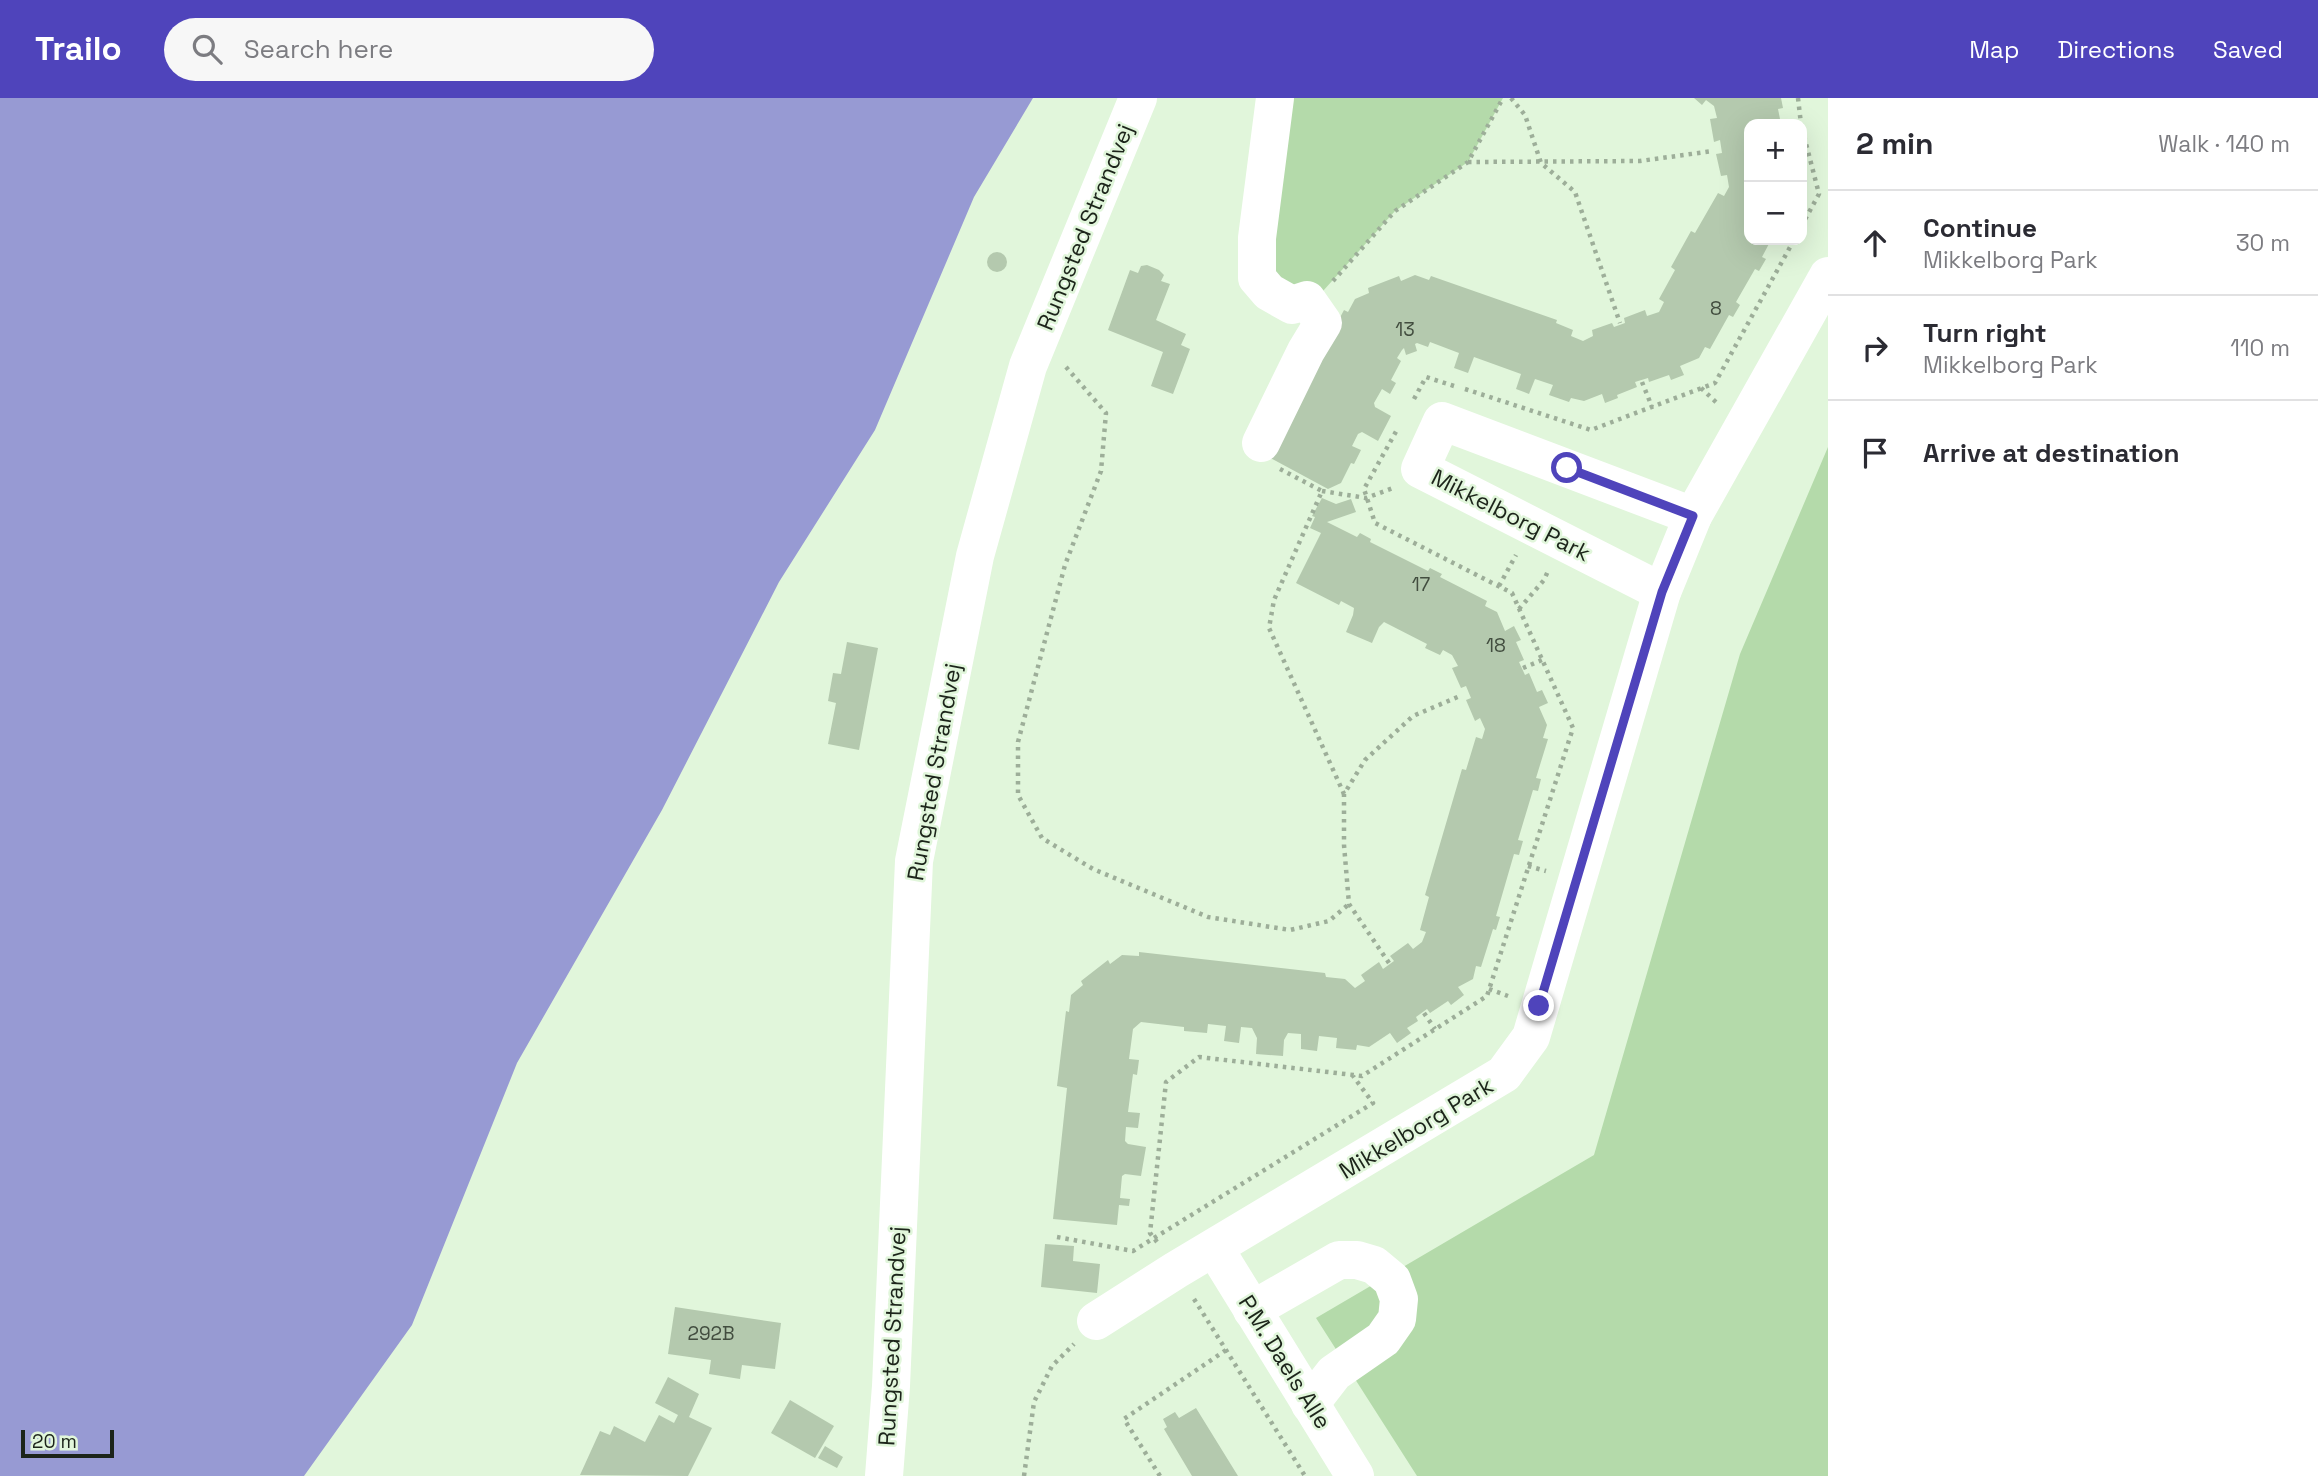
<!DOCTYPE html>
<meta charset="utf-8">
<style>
:root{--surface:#fff;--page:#f7f7f7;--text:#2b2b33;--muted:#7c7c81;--line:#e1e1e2;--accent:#4f44bb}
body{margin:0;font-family:"Space Grotesk",sans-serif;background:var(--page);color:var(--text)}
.controls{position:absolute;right:21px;top:21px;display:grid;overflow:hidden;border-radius:14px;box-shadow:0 7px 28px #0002}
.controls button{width:63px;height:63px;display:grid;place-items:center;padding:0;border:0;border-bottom:2px solid var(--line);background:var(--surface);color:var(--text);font:35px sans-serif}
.scale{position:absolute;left:21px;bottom:18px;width:93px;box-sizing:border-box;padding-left:7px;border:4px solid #1c241a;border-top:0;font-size:19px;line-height:24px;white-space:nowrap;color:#1c241a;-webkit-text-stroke:5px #e1f6db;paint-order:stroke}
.stop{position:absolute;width:21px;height:21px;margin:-16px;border:5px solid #4f44bb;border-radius:50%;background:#fff}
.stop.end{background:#4f44bb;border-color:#fff;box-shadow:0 2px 7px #0008}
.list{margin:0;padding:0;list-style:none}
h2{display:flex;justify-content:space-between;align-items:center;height:91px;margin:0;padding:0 28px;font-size:30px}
h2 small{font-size:23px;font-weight:400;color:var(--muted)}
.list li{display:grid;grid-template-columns:46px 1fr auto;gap:21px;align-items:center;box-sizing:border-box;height:105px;padding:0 28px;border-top:2px solid var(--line)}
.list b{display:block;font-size:26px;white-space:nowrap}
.list p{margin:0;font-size:23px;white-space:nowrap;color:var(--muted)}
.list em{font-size:23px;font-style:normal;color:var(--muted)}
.icon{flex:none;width:38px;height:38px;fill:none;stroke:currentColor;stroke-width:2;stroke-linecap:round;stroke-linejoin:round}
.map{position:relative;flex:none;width:1828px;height:1378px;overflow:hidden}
header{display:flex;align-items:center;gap:42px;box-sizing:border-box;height:98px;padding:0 35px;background:var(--accent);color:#fff}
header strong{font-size:33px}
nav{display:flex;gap:38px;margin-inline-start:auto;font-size:24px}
.search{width:490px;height:63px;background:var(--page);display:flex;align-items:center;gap:18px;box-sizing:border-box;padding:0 24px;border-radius:38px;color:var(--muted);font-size:26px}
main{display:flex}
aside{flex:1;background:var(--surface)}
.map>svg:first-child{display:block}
.green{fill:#b4daaa}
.water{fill:#979ad3}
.building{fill:#b4c9ae}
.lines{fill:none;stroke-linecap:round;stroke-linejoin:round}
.path{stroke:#9dae99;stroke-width:4.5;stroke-dasharray:3.5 5;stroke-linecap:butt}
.minor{stroke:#fff;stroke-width:38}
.major{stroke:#fff;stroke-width:38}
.route{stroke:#4f44bb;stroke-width:9}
.labels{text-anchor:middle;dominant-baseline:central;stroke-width:5;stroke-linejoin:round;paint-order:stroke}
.number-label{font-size:19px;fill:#424d3f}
.street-label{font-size:23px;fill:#1c241a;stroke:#e1f6db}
</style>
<header>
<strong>Trailo</strong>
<div class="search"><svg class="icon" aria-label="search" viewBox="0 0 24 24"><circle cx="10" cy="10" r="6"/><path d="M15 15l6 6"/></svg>Search here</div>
<nav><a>Map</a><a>Directions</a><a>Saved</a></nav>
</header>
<main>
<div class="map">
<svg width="1828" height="1378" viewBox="0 0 1828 1378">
<rect width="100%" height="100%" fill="#e1f6db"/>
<g class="green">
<polygon points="1292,0 1503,0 1468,64 1395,113 1323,193 1284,186 1270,167"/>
<polygon points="1828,349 1828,1378 1417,1378 1316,1220 1594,1057 1740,556"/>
</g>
<polygon class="water" points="0,0 1033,0 974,99 875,332 779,484 662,712 517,965 412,1227 304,1378 0,1378"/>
<g class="building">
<polygon points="1694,0 1781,0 1783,10 1778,11 1781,26 1749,26 1749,142 1771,142 1762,159 1766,161 1759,173 1755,171 1736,204 1740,207 1733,219 1729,217 1710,251 1705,249 1699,260 1680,268 1684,277 1671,282 1669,277 1649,284 1648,280 1635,284 1637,289 1617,297 1618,300 1605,305 1602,296 1584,303 1571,300 1569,304 1549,297 1553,287 1535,281 1529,296 1516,291 1521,276 1474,259 1468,275 1454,270 1459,255 1430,244 1428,249 1417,245 1415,246 1417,253 1406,257 1404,250 1402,252 1397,260 1401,263 1391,282 1396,285 1390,296 1382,291 1374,305 1375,309 1391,318 1378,343 1362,334 1358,336 1352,348 1361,352 1354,366 1351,365 1341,385 1328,391 1263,356 1282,329 1344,212 1348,214 1355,201 1369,195 1368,190 1399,178 1401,183 1415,177 1429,182 1431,178 1557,222 1556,225 1573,232 1571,238 1583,243 1593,238 1592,232 1612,225 1614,229 1625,225 1624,220 1645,212 1647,218 1659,214 1664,204 1659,201 1675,172 1671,169 1691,133 1695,135 1718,95 1724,98 1729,89 1727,77 1721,78 1716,56 1722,55 1720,42 1714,44 1710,21 1717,20 1714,8 1706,2 1702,7"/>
<circle cx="997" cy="164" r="10"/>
<polygon points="1147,167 1159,172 1164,177 1161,183 1170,186 1156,222 1186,236 1181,247 1190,251 1173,296 1151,288 1163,254 1108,232 1130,172 1138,175 1141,168"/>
<polygon points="1322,400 1336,406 1351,401 1356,414 1327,424 1357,439 1360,435 1371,441 1370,444 1428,473 1430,470 1442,476 1440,479 1487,503 1485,508 1497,514 1505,533 1514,528 1521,542 1516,544 1524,562 1519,564 1525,577 1529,575 1537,594 1542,592 1548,605 1539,609 1547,627 1543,640 1548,641 1536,680 1541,681 1538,693 1533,692 1518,742 1523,743 1519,757 1514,756 1496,818 1500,819 1496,832 1493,831 1481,869 1476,868 1473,881 1458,889 1464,897 1451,907 1448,903 1430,915 1427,911 1416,919 1418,923 1407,930 1411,935 1397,945 1390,935 1369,949 1357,947 1356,952 1336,950 1337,940 1319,938 1317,953 1301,951 1301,936 1288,935 1284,942 1283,958 1256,956 1257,940 1252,930 1241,929 1239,945 1224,943 1226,928 1208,926 1207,935 1184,933 1184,929 1141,924 1133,931 1129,961 1139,962 1137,977 1133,976 1128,1014 1140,1015 1138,1030 1126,1029 1125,1043 1128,1046 1146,1049 1141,1078 1125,1076 1122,1078 1120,1100 1130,1101 1129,1108 1119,1107 1117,1127 1053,1121 1067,990 1057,988 1066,913 1069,914 1071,897 1083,887 1081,883 1108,862 1110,866 1122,857 1139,858 1139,854 1325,875 1326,879 1345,881 1355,890 1365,883 1361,877 1379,864 1383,871 1394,863 1390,858 1408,845 1413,851 1422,844 1426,834 1420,832 1429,799 1425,797 1462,671 1466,672 1476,639 1482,641 1485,631 1480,620 1475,623 1466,602 1471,600 1466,588 1461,590 1452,570 1458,568 1452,557 1443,552 1440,557 1425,550 1427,546 1384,524 1379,529 1372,545 1346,534 1353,517 1354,510 1341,503 1339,507 1296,485 1321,435 1310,430 1315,419 1312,418"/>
<polygon points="847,544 878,550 859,652 828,646 836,605 828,603 833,575 841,576"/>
<polygon points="1045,1146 1074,1148 1073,1163 1100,1166 1097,1195 1041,1189"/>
<polygon points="675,1209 781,1225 775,1271 742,1267 740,1281 709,1276 711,1262 668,1256"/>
<polygon points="668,1279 699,1296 689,1319 712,1330 688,1378 580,1377 600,1333 610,1337 614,1328 645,1344 659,1317 674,1325 678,1317 655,1305"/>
<polygon points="790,1302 834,1328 815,1360 771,1335"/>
<polygon points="1196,1310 1238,1378 1192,1378 1164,1331 1167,1329 1163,1321 1175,1314 1179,1320"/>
<polygon points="825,1348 843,1359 837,1370 818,1360"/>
</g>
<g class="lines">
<g class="path">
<polyline points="1511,0 1525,17 1541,65 1575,94 1620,225"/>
<polyline points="1798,0 1801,26"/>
<polyline points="1802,30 1819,96 1802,127"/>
<polyline points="1468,64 1640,63 1713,53"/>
<polyline points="1333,183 1395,113 1468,64 1503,0"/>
<polyline points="1066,269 1106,315 1101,373 1065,467 1018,644 1018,697 1042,740 1093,771 1208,819 1290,832 1329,823 1349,806"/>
<polyline points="1642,284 1652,309"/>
<polyline points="1701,290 1718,306"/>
<polyline points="1465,291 1591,332 1715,285 1794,142"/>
<polyline points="1414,301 1426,279 1454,288"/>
<polyline points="1280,371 1322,393 1274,502 1269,530 1344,696"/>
<polyline points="1322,393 1366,400 1393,390"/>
<polyline points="1499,488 1516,457"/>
<polyline points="1519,511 1544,482 1548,473"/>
<polyline points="1523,570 1542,562"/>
<polyline points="1528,768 1546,773"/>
<polyline points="1389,865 1349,806 1344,747 1344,696 1365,662 1413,618 1460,598"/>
<polyline points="1489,891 1508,898"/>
<polyline points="1424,915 1435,931"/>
<polyline points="1057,1139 1133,1153 1373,1005 1353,978"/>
<polyline points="1157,1144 1150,1135 1166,984 1199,959 1362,978 1487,898 1573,630 1512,495 1375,425 1364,391 1398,330"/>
<polyline points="1194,1201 1305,1378"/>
<polyline points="1024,1378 1034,1304 1052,1268 1074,1246"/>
<polyline points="1160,1378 1124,1321 1226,1252"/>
</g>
<g class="minor">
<polyline points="1261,345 1306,253 1323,225 1307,202 1292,207 1269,194 1257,180 1257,140 1275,0"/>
<polyline points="1662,494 1420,371 1442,323 1693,418"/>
<polyline points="1215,1151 1355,1378"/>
<polyline points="1252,1212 1339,1162 1357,1162 1374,1167 1392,1182 1399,1201 1397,1221 1383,1241 1334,1275 1310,1306"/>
<polyline points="1096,1223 1176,1172 1504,976 1531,939 1662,494 1693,418 1828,178"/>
</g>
<polyline class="major" points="884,1378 891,1288 914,763 975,458 1028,268 1138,0"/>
</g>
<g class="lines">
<polyline class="route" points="1539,908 1662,494 1693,418 1567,370"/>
</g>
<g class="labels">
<g class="number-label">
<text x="1716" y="210">8</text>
<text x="1405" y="231">13</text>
<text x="1421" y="486">17</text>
<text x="1496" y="547">18</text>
<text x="711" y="1235">292B</text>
</g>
<g class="street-label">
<text transform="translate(1085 129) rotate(-68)">Rungsted Strandvej</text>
<text transform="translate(1511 417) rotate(27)">Mikkelborg Park</text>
<text transform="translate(934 674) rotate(-80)">Rungsted Strandvej</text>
<text transform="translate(1416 1030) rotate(-31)">Mikkelborg Park</text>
<text transform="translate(892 1238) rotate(-87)">Rungsted Strandvej</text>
<text transform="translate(1285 1264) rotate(58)">P.M. Daels Alle</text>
</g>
</g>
</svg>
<div class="controls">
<button>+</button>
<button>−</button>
</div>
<div class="scale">20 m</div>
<div class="stop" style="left:1567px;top:370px"></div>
<div class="stop end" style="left:1539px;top:908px"></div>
</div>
<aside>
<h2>2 min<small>Walk · 140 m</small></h2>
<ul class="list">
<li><svg class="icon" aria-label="ahead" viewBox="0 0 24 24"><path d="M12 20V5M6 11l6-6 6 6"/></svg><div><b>Continue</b><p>Mikkelborg Park</p></div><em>30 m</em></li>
<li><svg class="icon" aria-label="right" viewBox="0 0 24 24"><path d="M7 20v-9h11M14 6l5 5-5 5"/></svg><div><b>Turn right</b><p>Mikkelborg Park</p></div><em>110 m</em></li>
<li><svg class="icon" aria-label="arrive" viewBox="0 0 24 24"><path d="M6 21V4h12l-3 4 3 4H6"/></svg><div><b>Arrive at destination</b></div></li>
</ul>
</aside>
</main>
